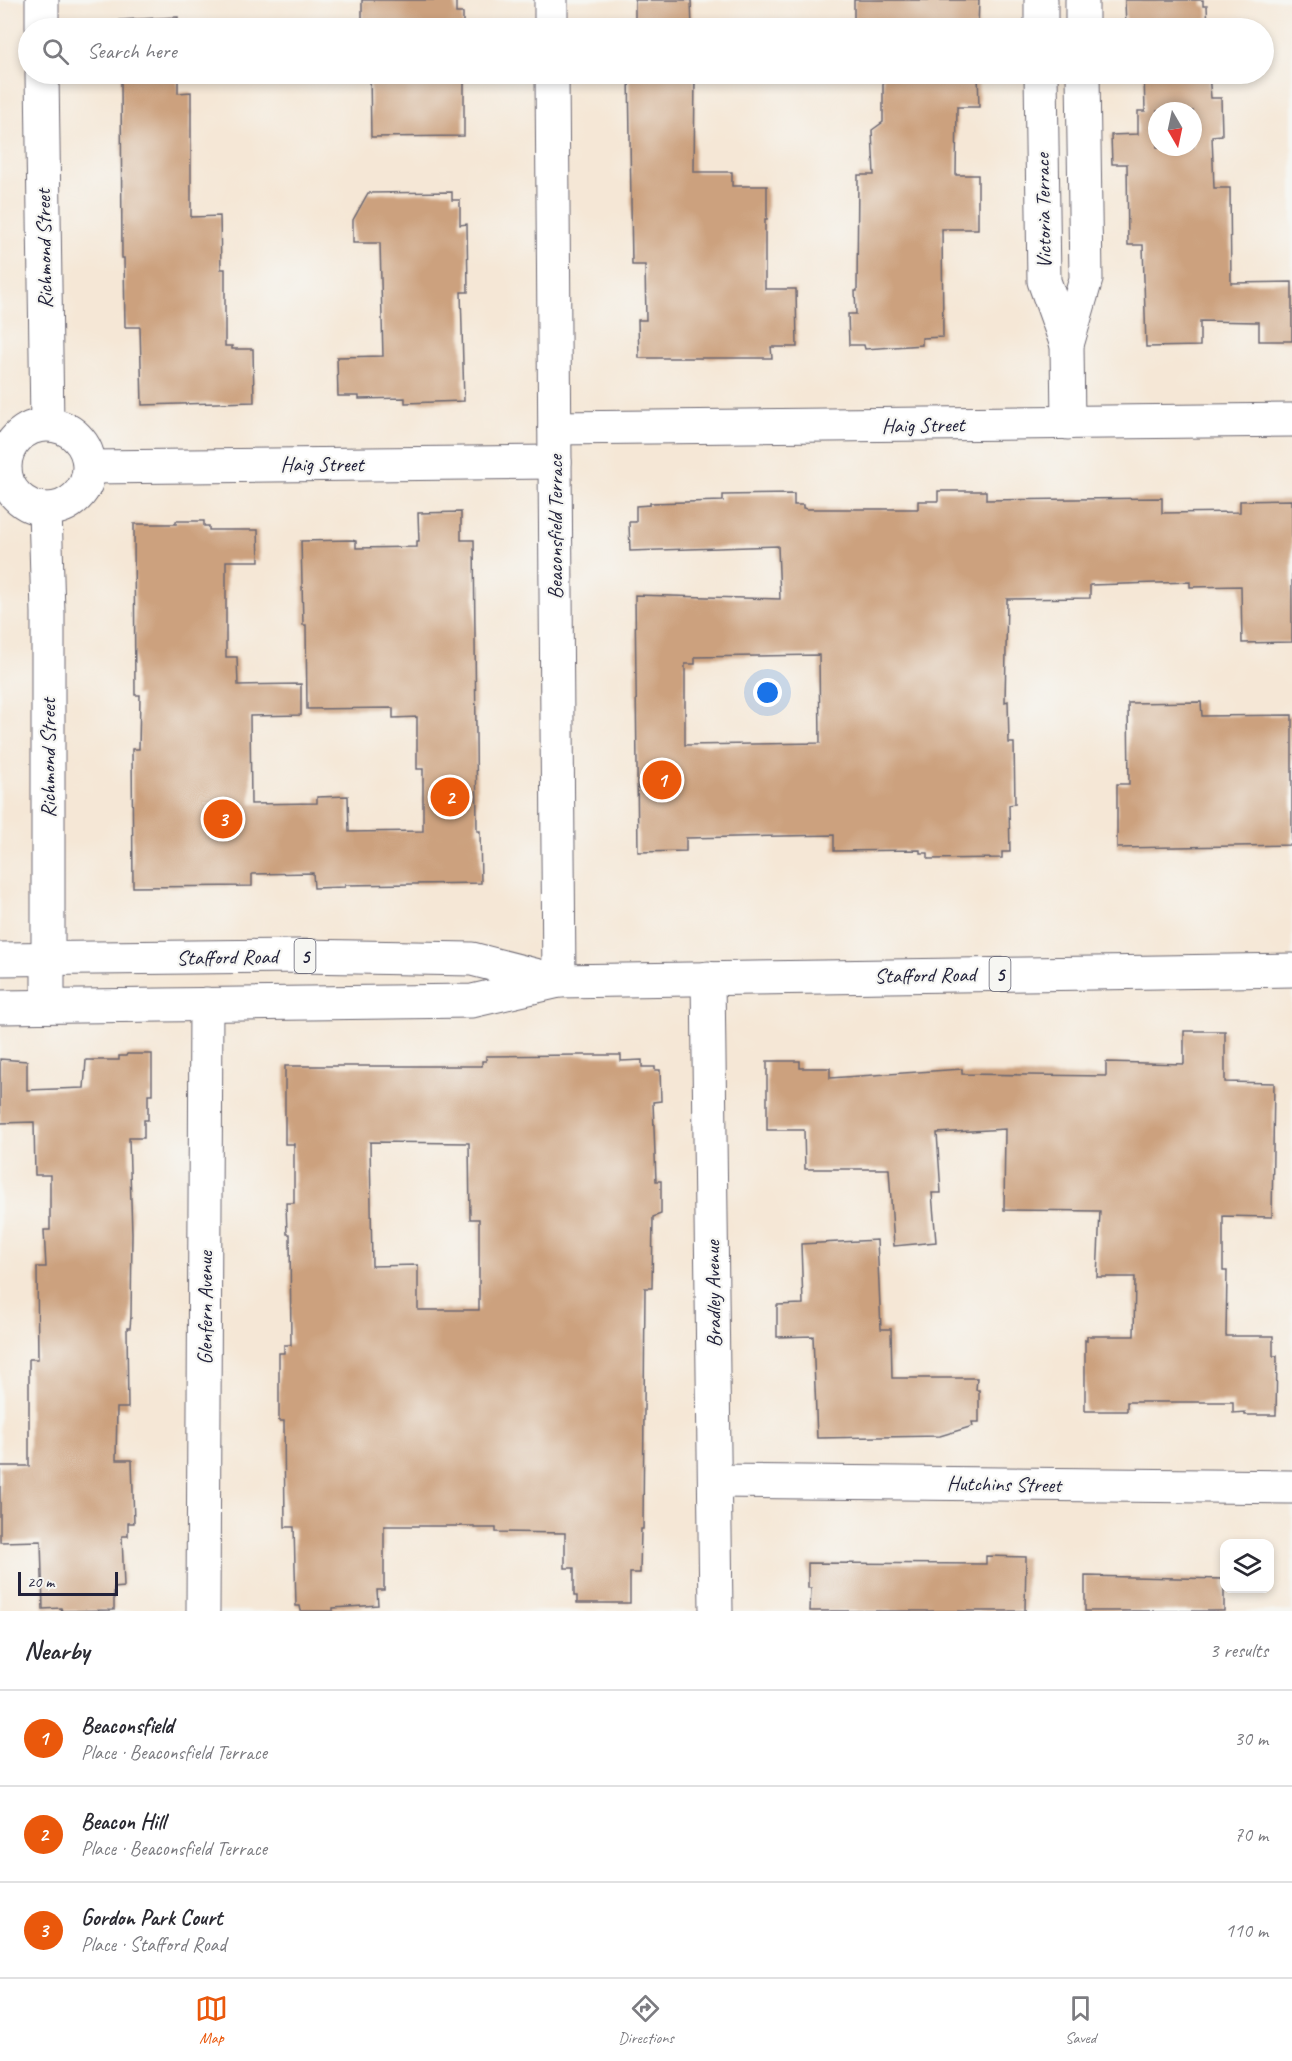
<!DOCTYPE html>
<meta charset="utf-8">
<style>
:root{--surface:#fff;--page:#f2f2f3;--text:#2b2b33;--muted:#7c7c81;--line:#e1e1e2;--accent:#ea580c}
body{margin:0;font-family:Caveat,sans-serif;background:var(--page);color:var(--text)}
.controls{position:absolute;right:18px;bottom:18px;display:grid;overflow:hidden;border-radius:12px;box-shadow:0 3px 9px #0003}
.controls button{width:54px;height:54px;display:grid;place-items:center;padding:0;border:0;border-bottom:2px solid var(--line);background:var(--surface);color:var(--text);font:30px sans-serif}
.compass{position:absolute;left:1148px;top:102px;width:54px;height:54px;border-radius:50%;background:var(--surface);box-shadow:0 3px 9px #0003;rotate:171deg}
.scale{position:absolute;left:18px;bottom:15px;width:100px;box-sizing:border-box;padding-left:6px;border:3px solid #22223b;border-top:0;font-size:16px;line-height:21px;white-space:nowrap;color:#22223b;-webkit-text-stroke:4px #f6f6f2;paint-order:stroke}
.you{position:absolute;left:768px;top:693px;width:21px;height:21px;margin:-15px;border:4px solid #fff;border-radius:50%;background:#1a73e8;box-shadow:0 0 0 9px #1a73e833}
.badge{display:grid;place-items:center;width:39px;height:39px;border-radius:50%;background:var(--accent);color:#fff;font-size:20px;font-weight:700}
.pin{position:absolute;translate:-50% -50%;border:3px solid #fff;box-shadow:0 2px 6px #0006}
.list{margin:0;padding:0;list-style:none}
h2{display:flex;justify-content:space-between;align-items:center;height:78px;margin:0;padding:0 24px;font-size:26px}
h2 small{font-size:20px;font-weight:400;color:var(--muted)}
.list li{display:grid;grid-template-columns:39px 1fr auto;gap:18px;align-items:center;box-sizing:border-box;height:96px;padding:0 24px;border-top:2px solid var(--line)}
.list b{display:block;font-size:22px;white-space:nowrap}
.list p{margin:0;font-size:20px;white-space:nowrap;color:var(--muted)}
.list em{font-size:20px;font-style:normal;color:var(--muted)}
.icon{flex:none;width:33px;height:33px;fill:none;stroke:currentColor;stroke-width:2;stroke-linecap:round;stroke-linejoin:round}
.map{position:relative;flex:none;width:1292px;height:1611px;overflow:hidden}
.search{position:absolute;background:var(--surface);box-shadow:0 3px 9px #0003;left:18px;right:18px;top:18px;height:66px;display:flex;align-items:center;gap:15px;box-sizing:border-box;padding:0 21px;border-radius:33px;color:var(--muted);font-size:22px}
.sheet{height:366px;background:var(--surface)}
nav{display:flex;justify-content:space-around;align-items:center;box-sizing:border-box;height:84px;border-top:2px solid var(--line);background:var(--surface);font-size:16px;color:var(--muted)}
nav a{display:grid;justify-items:center;gap:3px}
nav .on{color:var(--accent)}
.map>svg:first-child{display:block}
.building{fill:#cca17e;fill-rule:evenodd}
.lines{fill:none;stroke-linecap:round;stroke-linejoin:round}
.street-casing{stroke:#6c6771;stroke-width:35}
.secondary-casing{stroke:#6c6771;stroke-width:35}
.highway-casing{stroke:#6c6771;stroke-width:35}
.street{stroke:#fff;stroke-width:33}
.secondary{stroke:#fff;stroke-width:33}
.highway{stroke:#fff;stroke-width:33}
.labels{text-anchor:middle;dominant-baseline:central;stroke-width:4.5;stroke-linejoin:round;paint-order:stroke}
.shield{fill:#f6f6f2;stroke:#626272;stroke-width:1.5}
.shield-label{font-size:20px;font-weight:bold;fill:#22223b}
.street-label{font-size:21px;fill:#22223b;stroke:#f6f6f2}
</style>
<div class="map">
<svg width="1292" height="1611" viewBox="0 0 1292 1611">
<rect width="100%" height="100%" fill="#f6f6f2"/>
<filter id="ink" filterUnits="userSpaceOnUse"><feTurbulence type="fractalNoise" baseFrequency=".0167" numOctaves="2"/><feDisplacementMap in="SourceGraphic" scale="12" xChannelSelector="R" yChannelSelector="G"/><feConvolveMatrix kernelMatrix="1 2 1 2 8 2 1 2 1" color-interpolation-filters="sRGB"/></filter>
<filter id="wash" filterUnits="userSpaceOnUse"><feTurbulence type="fractalNoise" baseFrequency=".008" numOctaves="4" result="noise"/><feDisplacementMap in="SourceGraphic" scale="24" xChannelSelector="R" yChannelSelector="G"/><feGaussianBlur stdDeviation="1.35" result="paint"/><feColorMatrix in="noise" values="0 0 0 0 0 0 0 0 0 0 0 0 0 0 0 0 0 1.4 0 .05"/><feComposite in="paint" operator="in"/></filter>
<g filter="url(#wash)">
<rect width="100%" height="100%" fill="#f5e7d6"/>
<g id="blocks">
<g class="building">
<polygon points="362,0 456,0 456,13 463,13 463,28 362,28"/>
<polygon points="635,0 691,0 692,28 635,28"/>
<polygon points="854,0 979,0 978,28 854,28"/>
<polygon points="1125,0 1203,0 1203,6 1207,6 1208,28 1126,28"/>
<polygon points="178,17 178,28 120,28 120,20"/>
<polygon points="121,74 178,74 178,93 191,92 191,217 220,216 221,269 225,269 225,346 232,346 232,349 253,349 254,402 142,405 140,327 125,327 124,258 122,258"/>
<polygon points="370,74 464,74 464,136 371,137"/>
<polygon points="629,74 695,74 694,172 732,172 732,186 767,186 767,219 765,219 765,289 796,289 797,347 771,347 772,358 639,358 638,320 646,320 645,265 632,265"/>
<polygon points="883,74 978,74 979,107 957,107 956,175 978,175 978,229 942,229 943,337 922,338 922,345 865,349 864,345 849,345 848,314 856,314 855,291 857,291 858,175 874,175 872,130 883,122"/>
<path d="M1144,74H1209L1211,98H1221L1222,135L1212,136L1214,188H1230L1231,283L1292,282V341H1259V322L1200,321V346L1146,347L1143,245H1128L1127,164H1112L1111,135L1138,134V111H1145ZM1157,111H1193V147H1157Z"/>
<polygon points="452,192 452,200 460,200 460,225 467,224 468,292 461,292 464,401 405,403 405,398 359,399 359,396 338,396 337,357 383,356 380,243 353,243 353,220 368,193"/>
<path d="M938,491H986V500L1162,498V513L1240,512V501L1292,500V642L1242,643L1241,586L1190,587V582L1090,585V598L1007,599L1005,702L1008,701L1009,743H1014L1015,804L1009,805L1010,852H1002V858L928,859V853H920V850L834,851V835L686,838V851L638,852L635,595L780,599L778,546L630,551L629,522H636V506L650,505V503L723,501V495L794,494V505H803V508L807,509H918V501H938ZM819,655L820,743L685,745V664H695V657Z"/>
<polygon points="461,512 461,540 474,540 477,831 480,831 481,883 345,885 345,887 314,888 313,873 252,874 252,886 133,887 132,749 139,749 140,695 135,695 134,524 176,524 176,521 204,521 204,526 209,526 209,530 258,530 259,561 226,561 226,657 237,657 238,685 301,684 301,715 250,716 251,804 317,803 317,797 348,796 349,832 423,831 423,769 417,769 417,717 393,718 393,708 307,709 306,625 303,625 301,541 352,540 356,541 356,548 417,547 417,541 419,541 418,513"/>
<polygon points="1201,702 1202,716 1292,715 1292,845 1117,848 1117,784 1129,784 1128,703"/>
<polygon points="1184,1031 1225,1031 1225,1082 1274,1083 1272,1217 1223,1216 1223,1271 1227,1271 1226,1336 1273,1336 1273,1356 1277,1356 1276,1415 1245,1415 1245,1412 1233,1413 1233,1402 1127,1402 1127,1411 1085,1411 1085,1340 1087,1341 1087,1336 1134,1336 1135,1277 1097,1277 1100,1211 1004,1210 1005,1129 937,1133 941,1193 932,1193 936,1242 894,1246 889,1169 805,1169 804,1130 767,1130 767,1061 800,1061 800,1068 830,1068 830,1078 962,1069 962,1074 1106,1076 1106,1062 1184,1064"/>
<polygon points="127,1054 152,1054 152,1095 148,1095 148,1120 144,1120 144,1138 129,1138 132,1233 131,1316 130,1328 127,1328 128,1408 117,1408 116,1460 132,1460 134,1523 128,1523 128,1536 122,1536 124,1587 114,1588 114,1610 62,1611 61,1608 43,1609 41,1541 0,1542 0,1466 29,1466 29,1359 38,1359 37,1267 46,1267 44,1230 50,1230 50,1175 35,1175 34,1122 0,1123 0,1059 27,1061 27,1090 84,1088 86,1060 119,1060 119,1056 126,1056"/>
<path d="M581,1055H621V1061L642,1060V1067H655V1070H660L661,1101L653,1102L656,1181H661V1214L653,1217L652,1288H645L643,1529H641L640,1573H630V1603H577V1596H574V1568H565V1533L496,1532V1528H474V1526H384V1590H377L378,1605L333,1608V1611H301L300,1606H296L294,1527H285L284,1421H279V1353H284V1345H291L290,1234H287L286,1203H294V1144H285V1066H482V1061H486V1056ZM370,1142L469,1143L470,1219H479V1310H418V1265L372,1266Z"/>
<polygon points="877,1240 881,1329 891,1329 892,1378 977,1378 976,1390 979,1390 979,1422 972,1422 973,1426 940,1436 817,1438 813,1336 777,1337 777,1305 803,1304 801,1244"/>
<polygon points="986,1556 1026,1557 1025,1611 810,1611 811,1588 808,1588 808,1563 986,1564"/>
<polygon points="1085,1576 1224,1579 1224,1611 1085,1611"/>
</g>
</g>
</g>
<g filter="url(#ink)">
<use href="#blocks" fill-opacity="0" stroke="#6c6771" stroke-width="1.5"/>
<g class="lines">
<defs>
<g id="street">
<polyline points="551,0 551,28"/>
<polyline points="1041,0 1041,28"/>
<polyline points="1082,0 1082,28"/>
<polyline points="552,74 559,981"/>
<polyline points="1041,74 1044,281 1067,345"/>
<polyline points="1068,423 1067,345 1086,279 1083,74"/>
<polyline points="555,428 1292,420"/>
<polyline points="0,467 4,467"/>
<polyline points="90,467 555,462"/>
<polyline points="708,978 716,1611"/>
<polyline points="715,1481 1292,1487"/>
<polyline points="203,1611 206,1004"/>
</g>
<g id="secondary">
<polyline points="42,0 42,28"/>
<polyline points="42,74 47,424"/>
<circle cx="47" cy="467" r="42"/>
<polyline points="45,509 48,613 48,1006"/>
</g>
<g id="highway">
<polyline points="0,959 299,956 472,959 554,980"/>
<polyline points="0,1007 472,1001 559,981 1292,970"/>
</g>
</defs>
<use href="#street" class="street-casing"/>
<use href="#secondary" class="secondary-casing"/>
<use href="#highway" class="highway-casing"/>
<use href="#street" class="street"/>
<use href="#secondary" class="secondary"/>
<use href="#highway" class="highway"/>
</g>
</g>
<g class="labels">
<g class="shield">
<rect x="294.5" y="939" width="21" height="34" rx="4.5"/>
<rect x="989.5" y="957" width="21" height="34" rx="4.5"/>
</g>
<g class="shield-label">
<text x="305" y="956">5</text>
<text x="1000" y="974">5</text>
</g>
<g class="street-label">
<text transform="translate(1043 211) rotate(-91)">Victoria Terrace</text>
<text transform="translate(44 249) rotate(-91)">Richmond Street</text>
<text transform="translate(923 425) rotate(-1)">Haig Street</text>
<text x="322" y="464">Haig Street</text>
<text transform="translate(555 527) rotate(-90)">Beaconsfield Terrace</text>
<text transform="translate(48 758) rotate(-90)">Richmond Street</text>
<text transform="translate(227 957) rotate(-1)">Stafford Road</text>
<text transform="translate(925 975) rotate(-1)">Stafford Road</text>
<text transform="translate(713 1294) rotate(-91)">Bradley Avenue</text>
<text transform="translate(205 1308) rotate(-90)">Glenfern Avenue</text>
<text transform="translate(1004 1484) rotate(1)">Hutchins Street</text>
</g>
</g>
</svg>
<div class="controls">
<button><svg class="icon" aria-label="layers" viewBox="0 0 24 24"><path d="M12 4l9 5-9 5-9-5zM3 14l9 5 9-5"/></svg></button>
</div>
<svg class="compass" viewBox="-18 -18 36 36"><path d="M0-13l5 13h-10z" fill="#e53935"/><path d="M0 13l5-13h-10z" fill="#7c7c81"/></svg>
<div class="scale">20 m</div>
<div class="you"></div>
<div class="pin badge" style="left:662px;top:780px">1</div>
<div class="pin badge" style="left:450px;top:797px">2</div>
<div class="pin badge" style="left:223px;top:819px">3</div>
<div class="search"><svg class="icon" aria-label="search" viewBox="0 0 24 24"><circle cx="10" cy="10" r="6"/><path d="M15 15l6 6"/></svg>Search here</div>
</div>
<section class="sheet">
<h2>Nearby<small>3 results</small></h2>
<ul class="list">
<li><span class="badge">1</span><div><b>Beaconsfield</b><p>Place · Beaconsfield Terrace</p></div><em>30 m</em></li>
<li><span class="badge">2</span><div><b>Beacon Hill</b><p>Place · Beaconsfield Terrace</p></div><em>70 m</em></li>
<li><span class="badge">3</span><div><b>Gordon Park Court</b><p>Place · Stafford Road</p></div><em>110 m</em></li>
</ul>
</section>
<nav>
<a class="on"><svg class="icon" aria-label="map" viewBox="0 0 24 24"><path d="M3 6l6-2 6 2 6-2v14l-6 2-6-2-6 2zM9 4v14M15 6v14"/></svg>Map</a>
<a><svg class="icon" aria-label="directions" viewBox="0 0 24 24"><path d="M12 3l9 9-9 9-9-9zM9 14v-3h6M13 9l2 2-2 2"/></svg>Directions</a>
<a><svg class="icon" aria-label="saved" viewBox="0 0 24 24"><path d="M7 4h10v16l-5-4-5 4z"/></svg>Saved</a>
</nav>
